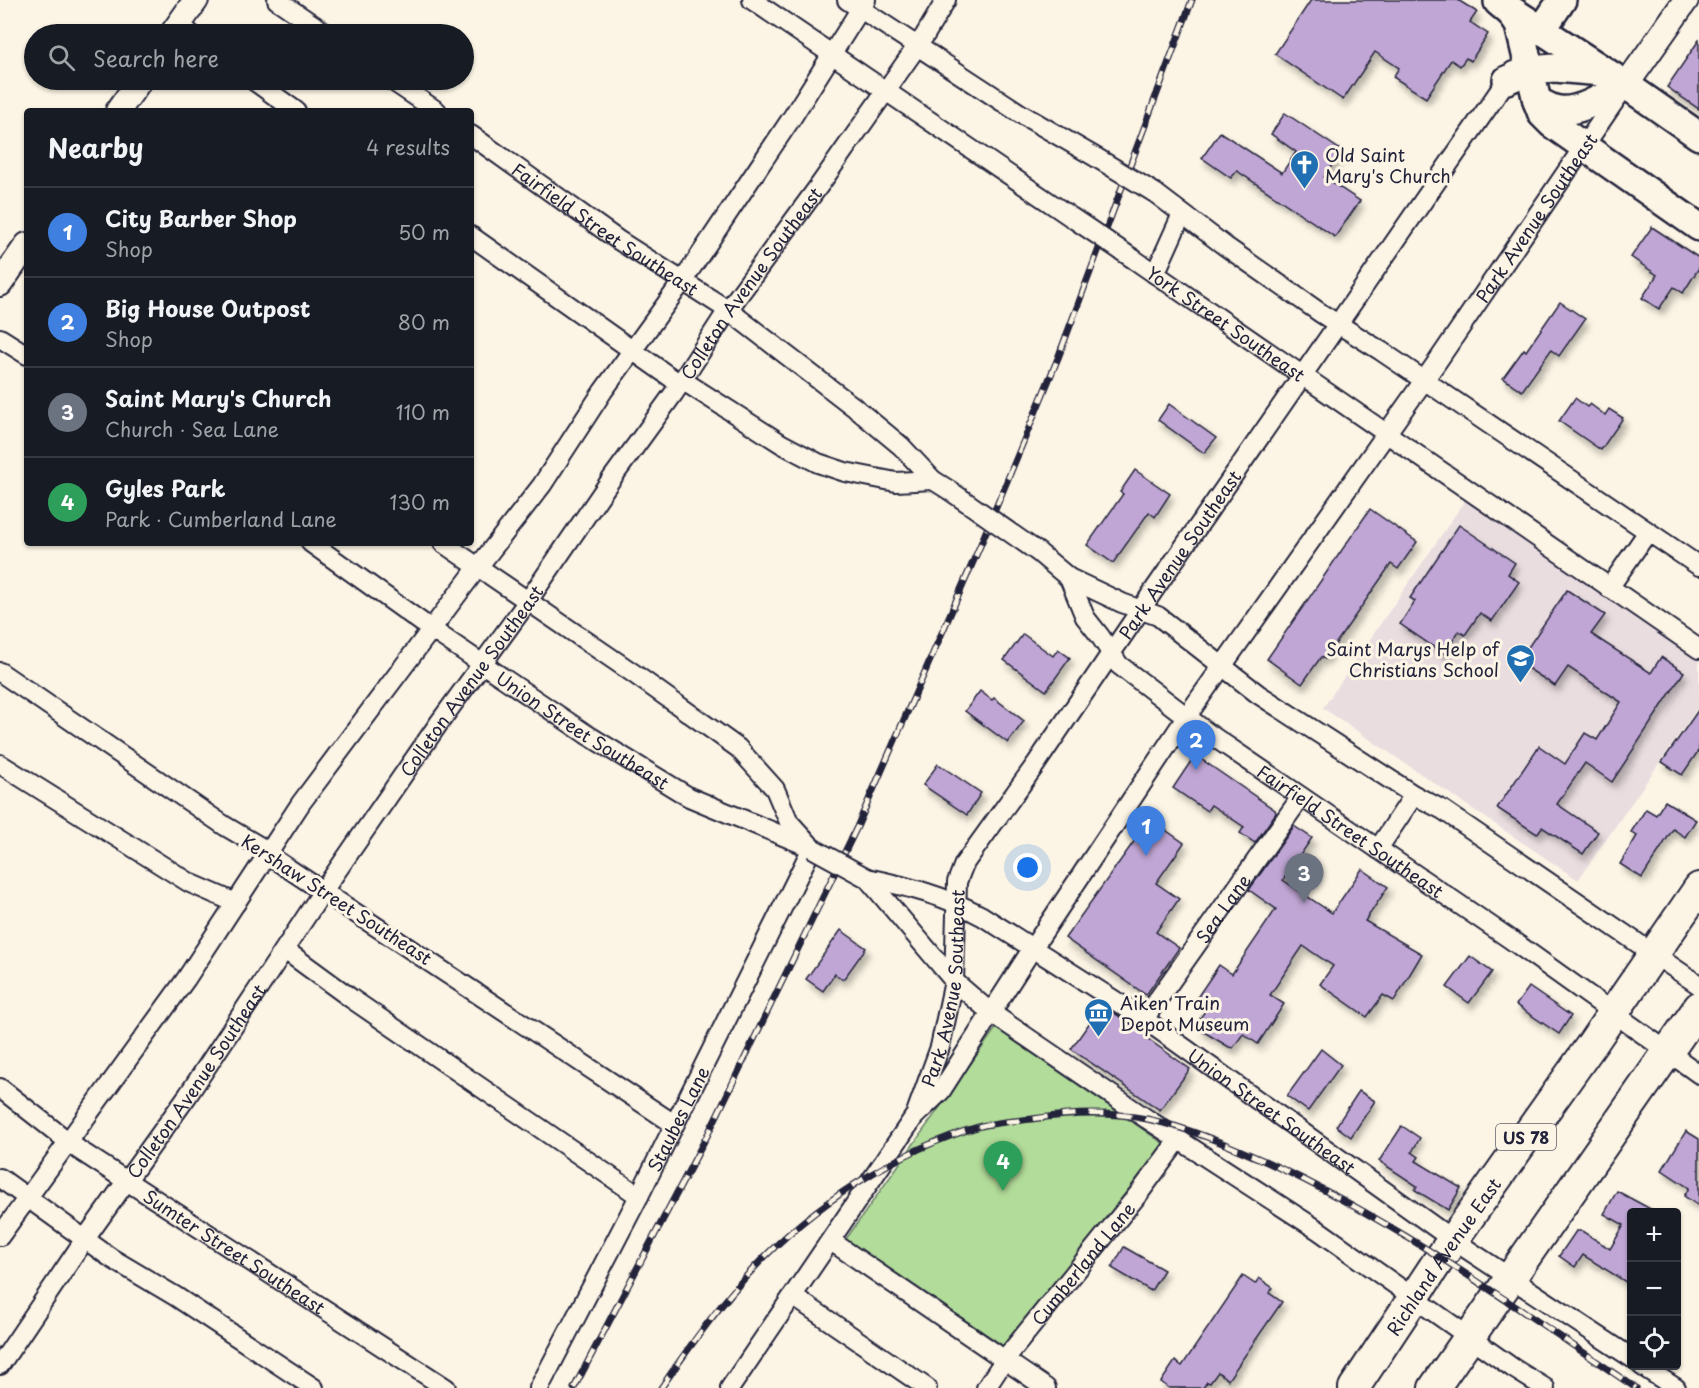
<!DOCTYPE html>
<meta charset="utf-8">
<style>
:root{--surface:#171b24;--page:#242831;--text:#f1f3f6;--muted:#9ea1a6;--line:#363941;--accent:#1f6fb2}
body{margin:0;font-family:"Playpen Sans",sans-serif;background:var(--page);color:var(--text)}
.controls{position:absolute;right:18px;bottom:18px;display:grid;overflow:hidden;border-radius:6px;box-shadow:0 2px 4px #0004}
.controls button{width:54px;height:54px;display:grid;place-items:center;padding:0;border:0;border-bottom:2px solid var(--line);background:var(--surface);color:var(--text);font:30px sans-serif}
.you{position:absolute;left:1028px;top:868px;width:21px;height:21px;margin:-15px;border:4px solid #fff;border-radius:50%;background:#1a73e8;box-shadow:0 0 0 9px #1a73e833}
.badge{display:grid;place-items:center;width:39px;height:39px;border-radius:50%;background:var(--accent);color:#fff;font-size:20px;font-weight:700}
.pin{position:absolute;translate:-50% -50px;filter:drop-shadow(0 2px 3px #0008)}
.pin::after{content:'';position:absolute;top:32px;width:21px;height:18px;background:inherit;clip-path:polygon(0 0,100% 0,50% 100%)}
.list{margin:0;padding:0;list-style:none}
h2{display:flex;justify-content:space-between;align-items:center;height:78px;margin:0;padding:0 24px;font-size:26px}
h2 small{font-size:20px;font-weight:400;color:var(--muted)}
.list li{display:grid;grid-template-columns:39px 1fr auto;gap:18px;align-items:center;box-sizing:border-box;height:90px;padding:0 24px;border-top:2px solid var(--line)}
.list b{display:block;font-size:22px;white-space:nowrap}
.list p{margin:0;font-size:20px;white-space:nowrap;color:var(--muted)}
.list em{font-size:20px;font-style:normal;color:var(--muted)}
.icon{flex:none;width:33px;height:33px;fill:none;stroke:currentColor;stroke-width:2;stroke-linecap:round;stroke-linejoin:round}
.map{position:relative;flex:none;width:1699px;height:1388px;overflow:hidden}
.search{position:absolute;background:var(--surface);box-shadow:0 2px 4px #0004;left:24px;top:24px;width:450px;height:66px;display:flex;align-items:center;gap:15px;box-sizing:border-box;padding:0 21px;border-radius:33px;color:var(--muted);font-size:22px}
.panel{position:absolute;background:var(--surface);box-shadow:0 2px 4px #0004;left:24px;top:108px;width:450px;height:438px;border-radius:6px}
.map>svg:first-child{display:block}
.built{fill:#eadde0}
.green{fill:#b2dc99;stroke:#6a7f6a;stroke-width:1.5}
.building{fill:#c0a6d4;stroke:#22223b;stroke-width:1.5;filter:url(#shadow)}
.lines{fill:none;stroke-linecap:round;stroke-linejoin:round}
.minor-casing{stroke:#22223b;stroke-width:22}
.tertiary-casing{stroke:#22223b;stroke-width:28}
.secondary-casing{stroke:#22223b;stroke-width:32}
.primary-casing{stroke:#22223b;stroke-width:34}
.minor{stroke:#fcf5e5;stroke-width:18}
.tertiary{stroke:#fcf5e5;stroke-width:24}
.secondary{stroke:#fcf5e5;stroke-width:27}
.primary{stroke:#fcf5e5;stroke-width:30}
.rail-casing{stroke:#22223b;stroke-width:7}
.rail{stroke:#fcf5e5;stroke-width:4.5;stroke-dasharray:14;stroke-linecap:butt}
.minor-bridge-casing{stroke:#22223b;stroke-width:22;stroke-linecap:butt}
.minor-bridge{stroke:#fcf5e5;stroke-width:18}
.labels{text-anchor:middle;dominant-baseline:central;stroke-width:6;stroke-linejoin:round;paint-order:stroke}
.shield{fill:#fcf5e5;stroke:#63616e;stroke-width:1.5}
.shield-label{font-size:16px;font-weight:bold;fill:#22223b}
.poi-label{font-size:18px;fill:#22223b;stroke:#fcf5e5;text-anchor:start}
.street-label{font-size:18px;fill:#22223b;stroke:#fcf5e5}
</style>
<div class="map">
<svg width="1699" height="1388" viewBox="0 0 1699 1388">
<defs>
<filter id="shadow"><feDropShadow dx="3.5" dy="6" stdDeviation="3" flood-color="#0004"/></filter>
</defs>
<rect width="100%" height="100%" fill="#fcf5e5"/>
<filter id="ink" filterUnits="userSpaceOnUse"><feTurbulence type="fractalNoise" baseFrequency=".0167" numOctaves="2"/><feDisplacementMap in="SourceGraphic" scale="12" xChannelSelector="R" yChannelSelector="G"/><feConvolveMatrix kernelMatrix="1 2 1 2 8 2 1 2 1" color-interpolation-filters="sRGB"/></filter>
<g filter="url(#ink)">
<polygon class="built" points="1466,499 1699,660 1699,706 1578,880 1323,708"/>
<polygon class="green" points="996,1028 1164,1144 1005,1347 846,1239"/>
<g class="building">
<polygon points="1311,0 1458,0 1477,12 1470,22 1488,34 1471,61 1466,58 1460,66 1451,60 1426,98 1393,77 1399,68 1375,52 1343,100 1275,54"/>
<polygon points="1699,40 1699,109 1667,87"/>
<polygon points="1285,113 1342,151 1324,177 1360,201 1335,237 1237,171 1231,178 1202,158 1220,132 1282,173 1296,152 1271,134"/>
<polygon points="1652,227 1699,258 1699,268 1683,293 1674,287 1659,309 1642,298 1657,275 1631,257"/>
<polygon points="1560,302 1585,319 1559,356 1551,350 1522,391 1503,378 1524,349 1526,351"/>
<polygon points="1575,398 1587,407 1590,404 1605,415 1609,409 1623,418 1601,450 1559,421"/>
<polygon points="1169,404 1216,438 1204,453 1158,420"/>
<polygon points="1135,470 1170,494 1155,517 1149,512 1113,563 1087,545 1123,494 1120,492"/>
<polygon points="1370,509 1417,542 1398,569 1391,564 1325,659 1321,657 1302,684 1267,659"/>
<polygon points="1459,525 1515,563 1508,574 1519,582 1492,621 1480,613 1465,635 1459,631 1444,654 1400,624 1415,601 1410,598"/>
<polygon points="1567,590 1605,615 1591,634 1651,673 1661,657 1684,672 1612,782 1585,763 1557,804 1598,832 1583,854 1542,827 1537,834 1497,808 1539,746 1565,764 1585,733 1597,740 1621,702 1568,667 1555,686 1518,662"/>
<polygon points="1023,634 1053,656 1058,649 1070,658 1046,691 1004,660"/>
<polygon points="980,691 992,700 994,698 1024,721 1008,743 965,711"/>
<polygon points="1699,709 1699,750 1682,775 1662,762"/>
<polygon points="1195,755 1275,810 1276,813 1255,843 1240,833 1244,827 1211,805 1207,811 1173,788"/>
<polygon points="938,764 981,793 967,815 923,785"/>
<polygon points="1665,801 1696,820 1685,837 1673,829 1642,878 1620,864 1637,836 1631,832 1646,809 1656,815"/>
<polygon points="1150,819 1184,843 1156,883 1179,899 1156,932 1179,948 1146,995 1065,938"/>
<polygon points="1294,826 1312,838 1283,880 1332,913 1362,869 1388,887 1365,921 1422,954 1394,1001 1383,995 1367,1017 1320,984 1333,966 1303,946 1270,995 1284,1004 1258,1044 1243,1034 1233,1048 1229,1047 1202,1031 1204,1029 1199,1025 1203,1019 1200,1018 1208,1007 1196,999 1219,965 1232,974 1276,909 1249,890"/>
<polygon points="841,930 866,948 843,980 835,974 823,991 806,979"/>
<polygon points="1470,956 1492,972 1469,1003 1447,987"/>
<polygon points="1529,987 1571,1016 1559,1034 1516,1005"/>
<polygon points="1102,1005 1147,1035 1145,1037 1190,1069 1160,1110 1071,1049"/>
<polygon points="1321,1049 1341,1065 1308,1111 1287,1096"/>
<polygon points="1359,1091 1375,1101 1351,1137 1336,1126"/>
<polygon points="1402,1126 1420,1138 1412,1152 1419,1157 1416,1161 1461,1188 1448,1210 1415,1190 1417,1186 1379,1161"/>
<polygon points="1686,1131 1699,1139 1699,1206 1684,1196 1689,1188 1662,1170"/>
<polygon points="1617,1191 1656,1212 1632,1212 1632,1286 1583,1255 1575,1267 1559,1256 1576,1231 1582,1231 1610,1249 1624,1225 1604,1214"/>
<polygon points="1124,1247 1164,1270 1151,1291 1112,1268"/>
<polygon points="1243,1276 1255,1284 1259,1278 1273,1288 1269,1293 1282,1302 1228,1380 1218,1372 1210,1383 1207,1382 1203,1388 1169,1388 1161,1382 1175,1361 1182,1366"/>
</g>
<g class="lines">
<defs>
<g id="minor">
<polyline points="277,0 327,34"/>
<polyline points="752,0 1071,217"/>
<polyline points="847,0 1021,114 1097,158"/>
<polyline points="179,25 191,34"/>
<polyline points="253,80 296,111"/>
<polyline points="391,80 437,111"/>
<path id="s1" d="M471,135L618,240L728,310L854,407L901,446L933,480L949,490"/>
<polyline points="1155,193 1225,246 1322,314 1381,351 1699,566"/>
<polyline points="471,236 680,384"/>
<path id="s2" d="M1135,260L1699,649"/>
<polyline points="1155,274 1182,214"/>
<polyline points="0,338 27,355"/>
<polyline points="682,380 782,444 818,463 845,472 896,482 933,480"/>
<path id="s3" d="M311,543L431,629L586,734L689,797L812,848"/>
<polyline points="443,543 633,673 738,748 775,789 789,822 809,844"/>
<polyline points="1038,552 1069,578 1122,603 1158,616 1258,694 1414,795 1443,810 1699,985"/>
<path id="s4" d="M1069,578L1085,617L1100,636L1119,665L1208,733L1510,939L1699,1074"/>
<polyline points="1609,588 1647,533"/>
<polyline points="0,672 225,826 264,849 268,855 674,1124"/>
<polyline points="0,764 190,883 236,903"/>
<polyline points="1378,849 1414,795"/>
<path id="s5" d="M867,878C909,887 943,895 982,916L1144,1019L1453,1240L1632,1358"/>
<polyline points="867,878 954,981 990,1012 1147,1119 1318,1230 1513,1368 1545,1388"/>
<polyline points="285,950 352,999 639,1196"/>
<path id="s6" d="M1144,1019L1301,797"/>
<path id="s7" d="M0,1088L79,1150L446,1388"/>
<path id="s8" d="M917,1110L940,1047L954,981L957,882L964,864L1036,764L1154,590L1513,71"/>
<polyline points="0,1178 111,1258 175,1296 314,1388"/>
<polyline points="0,1236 186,979 301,803 478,567 542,485 603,391 682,282 793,116 866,0"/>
<polyline points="831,1241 1046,1388"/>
<polyline points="793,1296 927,1388"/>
<path id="s9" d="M0,1365L85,1239L188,1095L323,891L439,723L528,601L610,481L674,393L728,310L821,183L925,35L946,0"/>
<polyline points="1642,1366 1676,1388"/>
<path id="s10" d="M539,1388L639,1196L812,848"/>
<path id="s11" d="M730,1388L914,1117L941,1091L1032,949L1187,716L1437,362L1623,89"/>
<path id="s12" d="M986,1388L1005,1359L1140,1192L1179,1139"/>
</g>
<g id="tertiary">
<polyline points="172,34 196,0"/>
<polyline points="1626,85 1686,0"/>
<polyline points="118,111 140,80"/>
<polyline points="0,284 27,245"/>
</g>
<g id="secondary">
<polyline points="1498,2 1511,13 1519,25 1537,101 1542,114 1552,124 1699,227"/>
<polyline points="1511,10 1626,85 1699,136"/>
<polyline points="1541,31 1562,0"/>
<polyline points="1507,80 1529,70 1555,68 1602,72"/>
<path d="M1537,101C1544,104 1551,109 1559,110C1581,113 1607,94 1626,85"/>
</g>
<g id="primary">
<path id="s13" d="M1354,1388L1440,1258L1592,1044L1699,888"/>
<polyline points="1434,1388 1699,1007"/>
</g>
</defs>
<use href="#minor" class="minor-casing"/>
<use href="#tertiary" class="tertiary-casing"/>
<use href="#secondary" class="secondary-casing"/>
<use href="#primary" class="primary-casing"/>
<use href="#minor" class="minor"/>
<use href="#tertiary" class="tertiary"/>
<use href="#secondary" class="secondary"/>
<use href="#primary" class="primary"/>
<defs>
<g id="rail">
<polyline points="574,1388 708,1134 857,827 980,546 1058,358 1192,0"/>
<path d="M661,1388C689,1347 719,1305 753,1269C812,1205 897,1150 981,1126C997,1122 1015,1121 1032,1119C1071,1113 1109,1111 1147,1119C1189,1128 1228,1145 1267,1162C1398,1222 1517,1308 1636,1388"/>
</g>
</defs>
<use href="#rail" class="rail-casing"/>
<use href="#rail" class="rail"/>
<defs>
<g id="minor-bridge">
<polyline points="1097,158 1155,193"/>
<polyline points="1071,217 1135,260"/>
<polyline points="949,490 1038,552"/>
<polyline points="812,848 867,878"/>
</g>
</defs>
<use href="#minor-bridge" class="minor-bridge-casing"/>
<use href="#minor-bridge" class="minor-bridge"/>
</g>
</g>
<defs>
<symbol id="church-pin" viewBox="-11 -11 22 30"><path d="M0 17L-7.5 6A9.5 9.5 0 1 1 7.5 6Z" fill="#1f6fb2" stroke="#fcf5e5"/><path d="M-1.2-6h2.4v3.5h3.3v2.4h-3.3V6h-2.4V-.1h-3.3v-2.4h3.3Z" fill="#fff"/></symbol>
<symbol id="school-pin" viewBox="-11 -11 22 30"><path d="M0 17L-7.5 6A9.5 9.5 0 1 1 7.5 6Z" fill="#1f6fb2" stroke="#fcf5e5"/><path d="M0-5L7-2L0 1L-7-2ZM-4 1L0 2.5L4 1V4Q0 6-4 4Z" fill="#fff"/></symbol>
<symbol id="museum-pin" viewBox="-11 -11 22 30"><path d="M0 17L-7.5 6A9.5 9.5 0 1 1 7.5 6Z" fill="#1f6fb2" stroke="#fcf5e5"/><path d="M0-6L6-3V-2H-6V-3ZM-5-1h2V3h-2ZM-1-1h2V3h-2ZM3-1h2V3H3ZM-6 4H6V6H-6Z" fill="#fff"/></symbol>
</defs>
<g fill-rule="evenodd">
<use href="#church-pin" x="1288" y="148" width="33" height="45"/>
<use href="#school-pin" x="1504" y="642" width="33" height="45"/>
<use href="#museum-pin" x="1082" y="996" width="33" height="45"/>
</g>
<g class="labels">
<rect class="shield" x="1496" y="1124" width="60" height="26" rx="4.5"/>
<g class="shield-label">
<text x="1526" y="1137">US 78</text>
</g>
<g class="poi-label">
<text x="1325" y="154">Old Saint<tspan x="1325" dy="21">Mary's Church</tspan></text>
<text x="1499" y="648" text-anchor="end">Saint Marys Help of<tspan x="1499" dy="21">Christians School</tspan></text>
<text x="1120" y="1002">Aiken Train<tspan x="1120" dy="21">Depot Museum</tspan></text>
</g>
<g class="street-label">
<text stroke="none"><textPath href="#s11" startOffset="1422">Park Avenue Southeast</textPath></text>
<text stroke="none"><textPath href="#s1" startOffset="164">Fairfield Street Southeast</textPath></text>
<text stroke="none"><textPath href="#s9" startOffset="1317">Colleton Avenue Southeast</textPath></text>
<text stroke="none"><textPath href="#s2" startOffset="111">York Street Southeast</textPath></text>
<text stroke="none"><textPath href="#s8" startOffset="630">Park Avenue Southeast</textPath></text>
<text stroke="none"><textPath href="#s9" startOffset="831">Colleton Avenue Southeast</textPath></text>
<text stroke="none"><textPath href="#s3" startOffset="330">Union Street Southeast</textPath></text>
<text stroke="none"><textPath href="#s4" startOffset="386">Fairfield Street Southeast</textPath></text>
<text transform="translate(337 899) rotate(33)">Kershaw Street Southeast</text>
<text stroke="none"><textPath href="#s6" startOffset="136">Sea Lane</textPath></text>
<text stroke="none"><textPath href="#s8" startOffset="126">Park Avenue Southeast</textPath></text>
<text stroke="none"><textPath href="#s9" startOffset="345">Colleton Avenue Southeast</textPath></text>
<text stroke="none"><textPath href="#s5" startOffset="471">Union Street Southeast</textPath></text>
<text stroke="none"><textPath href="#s10" startOffset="303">Staubes Lane</textPath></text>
<text stroke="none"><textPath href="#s7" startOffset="286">Sumter Street Southeast</textPath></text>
<text stroke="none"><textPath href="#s13" startOffset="159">Richland Avenue East</textPath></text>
<text stroke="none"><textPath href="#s12" startOffset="158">Cumberland Lane</textPath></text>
</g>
</g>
</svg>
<div class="controls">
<button>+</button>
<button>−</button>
<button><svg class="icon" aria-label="locate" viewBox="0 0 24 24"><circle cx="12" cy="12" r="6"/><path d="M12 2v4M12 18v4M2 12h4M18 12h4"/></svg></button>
</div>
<div class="you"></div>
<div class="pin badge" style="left:1146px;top:856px;background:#3f7fe0">1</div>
<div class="pin badge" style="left:1196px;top:770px;background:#3f7fe0">2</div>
<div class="pin badge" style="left:1304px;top:903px;background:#6b7280">3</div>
<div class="pin badge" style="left:1003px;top:1191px;background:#2e9e5b">4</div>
<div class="search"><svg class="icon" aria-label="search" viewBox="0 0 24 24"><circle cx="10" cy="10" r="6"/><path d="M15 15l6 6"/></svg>Search here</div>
<section class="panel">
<h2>Nearby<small>4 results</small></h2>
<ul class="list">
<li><span class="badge" style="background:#3f7fe0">1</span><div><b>City Barber Shop</b><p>Shop</p></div><em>50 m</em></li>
<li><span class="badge" style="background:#3f7fe0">2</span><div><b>Big House Outpost</b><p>Shop</p></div><em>80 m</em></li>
<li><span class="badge" style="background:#6b7280">3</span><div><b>Saint Mary's Church</b><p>Church · Sea Lane</p></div><em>110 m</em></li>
<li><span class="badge" style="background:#2e9e5b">4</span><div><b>Gyles Park</b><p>Park · Cumberland Lane</p></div><em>130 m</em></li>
</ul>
</section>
</div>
